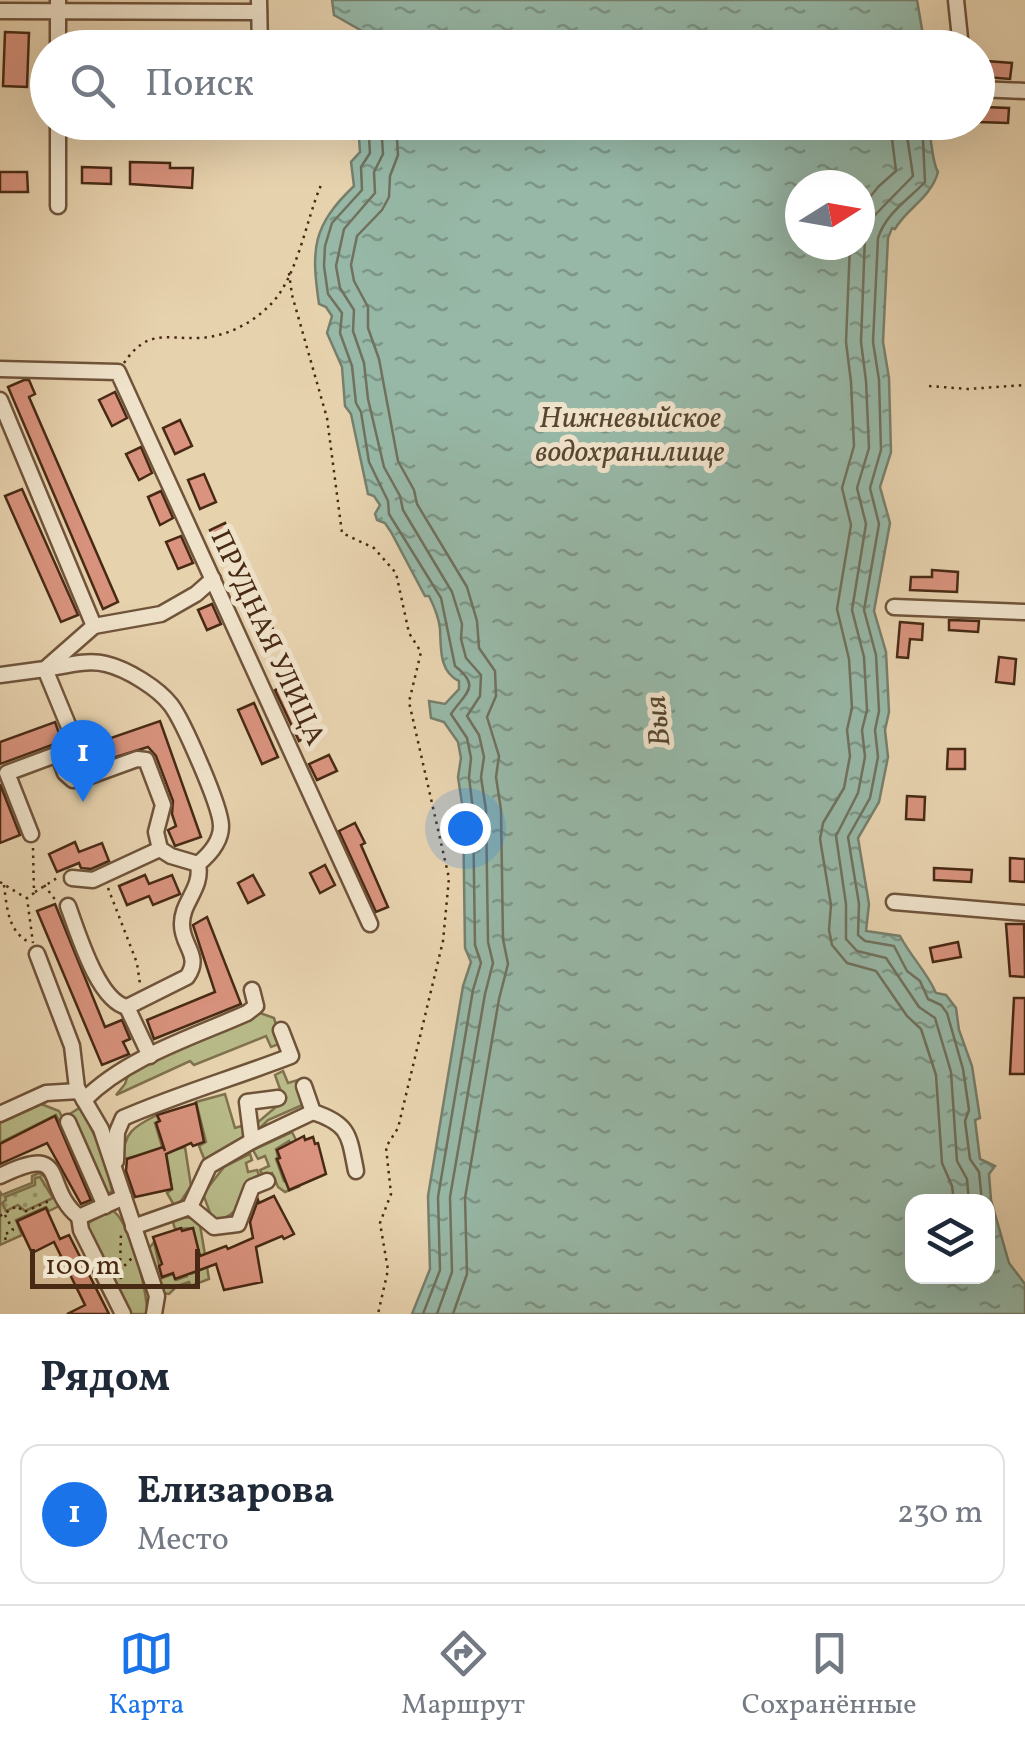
<!DOCTYPE html>
<html lang="ru">
<meta charset="utf-8">
<style>
:root{--surface:#fff;--page:#f6f6f7;--text:#1f2937;--muted:#747a83;--line:#e0e1e3;--accent:#1a73e8}
body{margin:0;font-family:Vollkorn,serif;background:var(--page);color:var(--text)}
.controls{position:absolute;right:30px;bottom:30px;display:grid;overflow:hidden;border-radius:20px;box-shadow:0 10px 40px #0002}
.controls button{width:90px;height:90px;display:grid;place-items:center;padding:0;border:0;border-bottom:2px solid var(--line);background:var(--surface);color:var(--text);font:50px sans-serif}
.compass{position:absolute;left:785px;top:170px;width:90px;height:90px;border-radius:50%;background:var(--surface);box-shadow:0 10px 40px #0002;rotate:79deg}
.scale{position:absolute;left:30px;bottom:25px;width:170px;box-sizing:border-box;padding-left:10px;border:5px solid #482a14;border-top:0;font-size:28px;line-height:35px;white-space:nowrap;color:#482a14;-webkit-text-stroke:8px #efe2ca;paint-order:stroke}
.you{position:absolute;left:465px;top:828px;width:35px;height:35px;margin:-25px;border:8px solid #fff;border-radius:50%;background:#1a73e8;box-shadow:0 0 0 15px #1a73e833}
.badge{display:grid;place-items:center;width:65px;height:65px;border-radius:50%;background:var(--accent);color:#fff;font-size:32px;font-weight:700}
.pin{position:absolute;translate:-50% -82px;filter:drop-shadow(0 2px 5px #0008)}
.pin::after{content:'';position:absolute;top:52px;width:35px;height:30px;background:inherit;clip-path:polygon(0 0,100% 0,50% 100%)}
.list{margin:0;padding:0;list-style:none}
h2{display:flex;justify-content:space-between;align-items:center;height:130px;margin:0;padding:0 40px;font-size:42px}
h2 small{font-size:32px;font-weight:400;color:var(--muted)}
.list li{display:grid;grid-template-columns:65px 1fr auto;gap:30px;align-items:center;box-sizing:border-box;height:140px;margin:0 20px 20px;padding:0 20px;border:2px solid var(--line);border-radius:20px}
.list b{display:block;font-size:38px;white-space:nowrap}
.list p{margin:0;font-size:32px;white-space:nowrap;color:var(--muted)}
.list em{font-size:32px;font-style:normal;color:var(--muted)}
.icon{flex:none;width:55px;height:55px;fill:none;stroke:currentColor;stroke-width:2;stroke-linecap:round;stroke-linejoin:round}
.map{position:relative;flex:none;width:1025px;height:1314px;overflow:hidden}
.search{position:absolute;background:var(--surface);box-shadow:0 10px 40px #0002;left:30px;right:30px;top:30px;height:110px;display:flex;align-items:center;gap:25px;box-sizing:border-box;padding:0 35px;border-radius:55px;color:var(--muted);font-size:38px}
.sheet{height:290px;background:var(--surface)}
nav{display:flex;justify-content:space-around;align-items:center;box-sizing:border-box;height:140px;border-top:2px solid var(--line);background:var(--surface);font-size:28px;color:var(--muted)}
nav a{display:grid;justify-items:center;gap:5px}
nav .on{color:var(--accent)}
.map>svg:first-child{display:block}
.green{fill:#b8bb89;stroke:#80724e;stroke-width:2.5}
.park{fill:url(#park-dots);stroke:#80724e;stroke-width:2.5}
.water{fill:url(#water-ripples);stroke:#777f6c;stroke-width:2.5;fill-rule:evenodd}
.lines{fill:none;stroke-linecap:round;stroke-linejoin:round}
.shore{stroke:#70715e;stroke-width:2.5}
.building{fill:#d9937e;stroke:#482a14;stroke-width:2.5}
.minor-casing{stroke:#70543a;stroke-width:19}
.path{stroke:#482a14;stroke-width:2.5;stroke-dasharray:2.5 5;stroke-linecap:butt}
.minor{stroke:#efe2ca;stroke-width:14}
.labels{text-anchor:middle;dominant-baseline:central;stroke-width:10;stroke-linejoin:round;paint-order:stroke}
.street-label{font-size:28px;fill:#482a14;stroke:#efe2ca}
.water-label{font-size:30px;font-style:italic;fill:#584631;stroke:#efe2ca}
</style>
<div class="map">
<svg width="1025" height="1314" viewBox="0 0 1025 1314">
<defs>
<pattern id="park-dots" width="8" height="8" patternUnits="userSpaceOnUse" patternTransform="scale(2.5)"><rect width="8" height="8" fill="#b8bb89"/><path d="M2 2h.1M6 6h.1" fill="none" stroke="#98986f" stroke-width="1.8" stroke-linecap="round"/></pattern>
<pattern id="water-ripples" width="26" height="14" patternUnits="userSpaceOnUse" patternTransform="scale(2.5)"><rect width="26" height="14" fill="#97b8a7"/><path d="M2 4q2-2 4 0t4 0M15 11q2-2 4 0t4 0" fill="none" stroke="#7d9687"/></pattern>
</defs>
<rect width="100%" height="100%" fill="#e7d2ae"/>
<filter id="stains"><feTurbulence type="fractalNoise" baseFrequency=".002" numOctaves="4"/><feColorMatrix values="0 0 0 0 .2 0 0 0 0 .09 0 0 0 0 .02 0 0 0 .5 -.17"/></filter>
<radialGradient id="worn" r=".72"><stop offset=".6" stop-color="#630" stop-opacity="0"/><stop offset="1" stop-color="#630" stop-opacity=".3"/></radialGradient>
<g class="green">
<polygon points="260,1013 274,1018 282,1043 271,1047 266,1036 194,1065 190,1061 116,1095 125,1084 129,1072"/>
<polygon points="283,1071 288,1083 298,1080 307,1103 268,1120 257,1131 257,1123 284,1100 275,1075"/>
<polygon points="225,1094 235,1128 248,1124 248,1127 240,1146 205,1161 199,1146 206,1142 196,1102"/>
<polygon points="36,1102 59,1111 73,1139 70,1141 56,1115 0,1143 0,1119"/>
<polygon points="81,1107 105,1158 112,1191 105,1198 68,1115"/>
<path d="M157,1115L159,1121L155,1123L163,1150L124,1159C122,1133 135,1126 157,1115Z"/>
<polygon points="292,1132 297,1142 291,1144 289,1141 276,1149 278,1157 276,1159 284,1181 298,1187 285,1192 278,1187 272,1173 263,1176 260,1170 269,1166 265,1156 258,1159 253,1150"/>
<polygon points="185,1147 191,1186 181,1201 174,1205 167,1193 172,1189 166,1152"/>
<path d="M250,1154L252,1160L246,1163L248,1172L257,1170L259,1175L249,1181C242,1203 239,1214 217,1221L212,1218L203,1194L224,1167Z"/>
<polygon points="39,1173 47,1178 61,1205 49,1211 46,1207 16,1220 22,1235 0,1245 0,1192 2,1195 32,1183 32,1176"/>
<path d="M112,1210C130,1221 148,1292 147,1314H126L88,1231V1223Z"/>
<polygon points="182,1217 199,1219 209,1279 191,1286 189,1282 177,1286 169,1294 162,1293 147,1251 154,1242 162,1278 173,1274 176,1280 187,1276 187,1272 191,1274 203,1269 193,1228 175,1229 173,1222"/>
</g>
<polygon class="park" points="40,1177 53,1198 25,1211 18,1205 6,1211 2,1203 6,1200 5,1197 35,1185 35,1178"/>
<g class="water">
<polygon points="332,0 917,0 925,47 368,47 370,40 362,31 334,15"/>
<path d="M358,123H928C931,135 932,163 938,172C931,198 906,209 895,229L892,228L888,238L883,342L889,378L891,452L880,487L890,523L874,611L886,652L889,712L885,730L888,757L879,802L858,838L869,904L866,931L900,936C911,957 927,972 936,993L946,995L956,1008L959,1030L972,1066L980,1118L975,1120L980,1159L995,1166L989,1174L991,1200L1009,1263L1025,1284V1314H412L430,1269L428,1196L463,986L471,962L465,948L463,810L458,777L461,758L458,742L444,722L431,718L429,701L445,704L459,689V681C439,672 441,648 440,629C439,619 433,604 429,596H425L391,532L385,523L377,520L375,514L380,505L374,496L368,494L351,414L345,406L342,367L327,333L332,316L326,307L319,304C311,249 312,226 354,186L351,162L360,152ZM800,185H860V245H800ZM912,1202H988V1276H912Z"/>
</g>
<g class="lines">
<g class="shore">
<path d="M368,122L370,153L361,167L362,190L332,223L325,246L324,266L328,294L342,313L340,333L352,366L356,403L361,412L369,462L388,501L389,514L441,598L455,666C482,687 465,693 451,714L467,738L471,758L469,777L473,810L475,945L481,963L473,990L438,1197L440,1270L423,1314"/>
<polyline points="381,122 383,154 374,172 375,193 344,229 336,266 340,288 354,310 353,331 364,363 368,399 384,467 400,496 403,510 452,592 462,624 461,639 466,658 481,675 480,696 467,716 479,735 484,757 481,777 486,810 488,942 493,963 485,994 450,1197 452,1272 437,1314"/>
<polyline points="396,122 398,155 390,176 389,197 382,210 357,236 351,265 354,281 368,307 368,328 379,359 398,461 414,490 417,504 467,587 477,621 479,648 495,671 496,696 487,717 499,756 496,777 501,810 503,939 508,964 499,999 465,1198 467,1274 453,1314"/>
<polyline points="905,122 913,176 874,216 865,236 861,342 866,381 869,448 857,488 866,524 852,610 864,657 867,710 862,730 865,757 858,793 836,836 846,904 846,939 857,951 886,958 919,1007 935,1018 951,1072 957,1161 967,1179 969,1202"/>
<path d="M918,122L923,140L925,182C908,200 886,213 878,238L873,342L879,380L881,450L870,488L879,524L864,610L876,655L879,711L875,730L878,757L870,798L848,837L859,904L858,935L865,941L894,946L907,971L920,981L928,999L941,1005L947,1013L963,1069L969,1110L965,1121L970,1159L979,1172L982,1202"/>
<polyline points="860,209 879,186 896,171 890,122"/>
<polyline points="850,245 846,342 851,382 854,446 842,488 851,525 837,609 849,659 852,708 847,730 850,756 844,788 823,823 820,839 831,905 829,930 832,945 847,963 876,971 907,1016 921,1029 936,1075 942,1163 952,1186 954,1202"/>
</g>
</g>
<g class="building">
<polygon points="5,32 29,33 27,87 3,86"/>
<polygon points="986,61 1012,63 1010,79 985,77"/>
<polygon points="983,107 1009,108 1008,123 978,122 978,110"/>
<polygon points="130,162 170,163 170,168 193,168 192,188 130,184"/>
<polygon points="82,167 111,168 111,184 82,183"/>
<polygon points="0,172 27,172 28,192 0,192"/>
<polygon points="24,380 29,380 35,394 29,397 118,602 103,609 8,387"/>
<polygon points="115,392 127,418 112,426 99,400"/>
<polygon points="180,420 192,446 175,454 163,428"/>
<polygon points="141,447 152,473 139,480 126,454"/>
<polygon points="204,474 216,502 200,509 188,480"/>
<polygon points="22,489 78,615 61,622 5,496"/>
<polygon points="161,491 173,518 160,525 148,497"/>
<polygon points="225,523 235,545 221,552 210,530"/>
<polygon points="181,536 193,563 178,569 166,542"/>
<polygon points="932,570 958,572 957,592 910,590 911,577 932,577"/>
<polygon points="252,582 277,638 260,646 235,590"/>
<polygon points="212,604 221,624 207,630 198,610"/>
<polygon points="949,620 979,621 978,632 949,630"/>
<polygon points="900,622 923,624 922,640 910,639 908,658 897,657"/>
<polygon points="999,657 1016,659 1014,684 996,682"/>
<polygon points="290,683 314,733 299,741 275,690"/>
<polygon points="254,703 278,757 262,764 238,710"/>
<polygon points="160,721 201,837 175,846 168,830 176,826 172,814 173,801 156,756 148,747 77,769 70,756 76,750"/>
<polygon points="55,722 60,736 52,745 0,764 0,742"/>
<polygon points="948,749 965,749 965,769 947,769"/>
<polygon points="329,755 337,771 317,780 309,764"/>
<polygon points="0,784 20,835 0,843"/>
<polygon points="907,796 925,797 924,820 906,819"/>
<polygon points="355,823 365,843 361,845 388,907 376,912 339,831"/>
<polygon points="75,842 79,852 102,843 109,861 91,869 81,868 79,863 57,872 49,854"/>
<polygon points="1010,858 1025,859 1025,882 1010,881"/>
<polygon points="325,865 335,885 320,893 310,873"/>
<polygon points="934,868 972,870 971,882 934,880"/>
<polygon points="145,875 149,884 172,875 180,894 153,905 149,896 127,905 119,886"/>
<polygon points="253,875 264,895 248,903 238,883"/>
<polygon points="55,904 105,1027 122,1020 130,1039 123,1042 129,1054 102,1065 37,911"/>
<polygon points="207,917 241,1004 154,1039 147,1020 215,992 193,925"/>
<polygon points="1006,924 1024,924 1025,977 1010,976"/>
<polygon points="958,942 961,957 933,962 930,948"/>
<polygon points="1014,998 1025,998 1025,1074 1010,1074"/>
<polygon points="196,1103 204,1142 193,1146 191,1143 166,1154 172,1189 135,1197 126,1171 127,1159 163,1147 165,1151 156,1123 160,1121 157,1115"/>
<polygon points="55,1116 91,1200 81,1204 47,1143 0,1164 0,1144"/>
<polygon points="304,1136 305,1140 313,1137 315,1144 318,1143 326,1174 289,1190 277,1159 280,1158 277,1150"/>
<polygon points="274,1196 294,1234 284,1239 282,1236 256,1247 262,1282 224,1290 216,1264 175,1279 173,1273 162,1277 159,1266 162,1264 153,1237 181,1228 182,1231 193,1228 200,1256 226,1246 228,1249 253,1238 250,1222 258,1200 259,1203"/>
<polygon points="46,1208 60,1239 69,1235 109,1314 67,1314 85,1305 54,1242 32,1253 17,1221"/>
</g>
<g class="lines">
<defs>
<g id="minor">
<polyline points="58,0 58,48"/>
<polyline points="259,0 260,48"/>
<polyline points="956,0 961,48"/>
<polyline points="0,11 259,12"/>
<polyline points="978,89 1025,91"/>
<polyline points="58,122 58,206"/>
<polyline points="0,369 118,372 370,924"/>
<polyline points="0,400 94,626"/>
<polyline points="894,607 1025,612"/>
<polyline points="0,675 45,669 94,626 161,614 196,594 213,579"/>
<polyline points="31,834 7,773 58,754"/>
<polyline points="72,878 93,880 160,849"/>
<polyline points="894,902 1025,913"/>
<path d="M68,906C78,933 98,1001 127,1007"/>
<polyline points="37,954 72,1046 77,1088 101,1129 157,1296 154,1314"/>
<path d="M150,1056L127,1007L187,977C202,956 182,946 182,925C181,902 203,889 198,864C209,855 221,841 221,826C221,807 183,721 171,705C158,688 127,669 106,664C87,659 64,666 45,669L71,732V740L58,754L65,773L73,780H79L137,759L146,760L163,805L156,832L160,849L171,856L198,864"/>
<path d="M304,1086L313,1112C350,1124 349,1136 356,1171"/>
<path d="M84,1100C127,1057 193,1037 247,1013L256,1006L252,990"/>
<polyline points="0,1114 46,1093 79,1091"/>
<polyline points="68,1122 105,1206"/>
<polyline points="252,1141 247,1102 278,1098"/>
<path d="M116,1161L117,1132L123,1118C178,1094 234,1078 291,1056L281,1030"/>
<path d="M0,1176C71,1141 41,1187 79,1217L124,1197"/>
<polyline points="190,1207 214,1227 238,1224 252,1187 267,1181"/>
<polyline points="79,1217 81,1230 123,1314"/>
<polyline points="133,1227 190,1207 209,1166 252,1141 313,1112"/>
</g>
</defs>
<use href="#minor" class="minor-casing"/>
<g class="path">
<polyline points="289,273 292,295 327,418 342,533 374,548 396,573 409,633 421,652 409,702 449,878 443,941 398,1128 386,1147 391,1194 380,1223 388,1270 378,1314"/>
<path d="M124,363C147,329 164,339 199,338C225,337 251,324 269,306C297,280 306,220 321,185"/>
<polyline points="929,386 968,389 1025,385"/>
<polyline points="33,848 34,893 27,898 33,943"/>
<polyline points="0,882 26,898"/>
<path d="M4,885C7,908 8,933 31,943"/>
<polyline points="44,885 57,902"/>
<polyline points="108,888 137,963 140,984"/>
<polyline points="35,892 57,878"/>
<polyline points="5,1215 13,1230 4,1235 7,1243"/>
<polyline points="0,1216 17,1206 24,1212 49,1201"/>
<polyline points="120,1268 121,1232"/>
<polyline points="121,1279 120,1270 133,1257"/>
</g>
<use href="#minor" class="minor"/>
</g>
<g class="labels">
<g class="street-label">
<text transform="translate(267 638) rotate(65)">ПРУДНАЯ УЛИЦА</text>
</g>
<g class="water-label">
<text x="630" y="419">Нижневыйское<tspan x="630" dy="34">водохранилище</tspan></text>
<text transform="translate(659 721) rotate(-96)">Выя</text>
</g>
</g>
<rect width="100%" height="100%" filter="url(#stains)"/>
<rect width="100%" height="100%" fill="url(#worn)"/>
</svg>
<div class="controls">
<button><svg class="icon" aria-label="layers" viewBox="0 0 24 24"><path d="M12 4l9 5-9 5-9-5zM3 14l9 5 9-5"/></svg></button>
</div>
<svg class="compass" viewBox="-18 -18 36 36"><path d="M0-13l5 13h-10z" fill="#e53935"/><path d="M0 13l5-13h-10z" fill="#747a83"/></svg>
<div class="scale">100 m</div>
<div class="you"></div>
<div class="pin badge" style="left:83px;top:802px">1</div>
<div class="search"><svg class="icon" aria-label="search" viewBox="0 0 24 24"><circle cx="10" cy="10" r="6"/><path d="M15 15l6 6"/></svg>Поиск</div>
</div>
<section class="sheet">
<h2>Рядом<small></small></h2>
<ul class="list">
<li><span class="badge">1</span><div><b>Елизарова</b><p>Место</p></div><em>230 m</em></li>
</ul>
</section>
<nav>
<a class="on"><svg class="icon" aria-label="map" viewBox="0 0 24 24"><path d="M3 6l6-2 6 2 6-2v14l-6 2-6-2-6 2zM9 4v14M15 6v14"/></svg>Карта</a>
<a><svg class="icon" aria-label="directions" viewBox="0 0 24 24"><path d="M12 3l9 9-9 9-9-9zM9 14v-3h6M13 9l2 2-2 2"/></svg>Маршрут</a>
<a><svg class="icon" aria-label="saved" viewBox="0 0 24 24"><path d="M7 4h10v16l-5-4-5 4z"/></svg>Сохранённые</a>
</nav>
